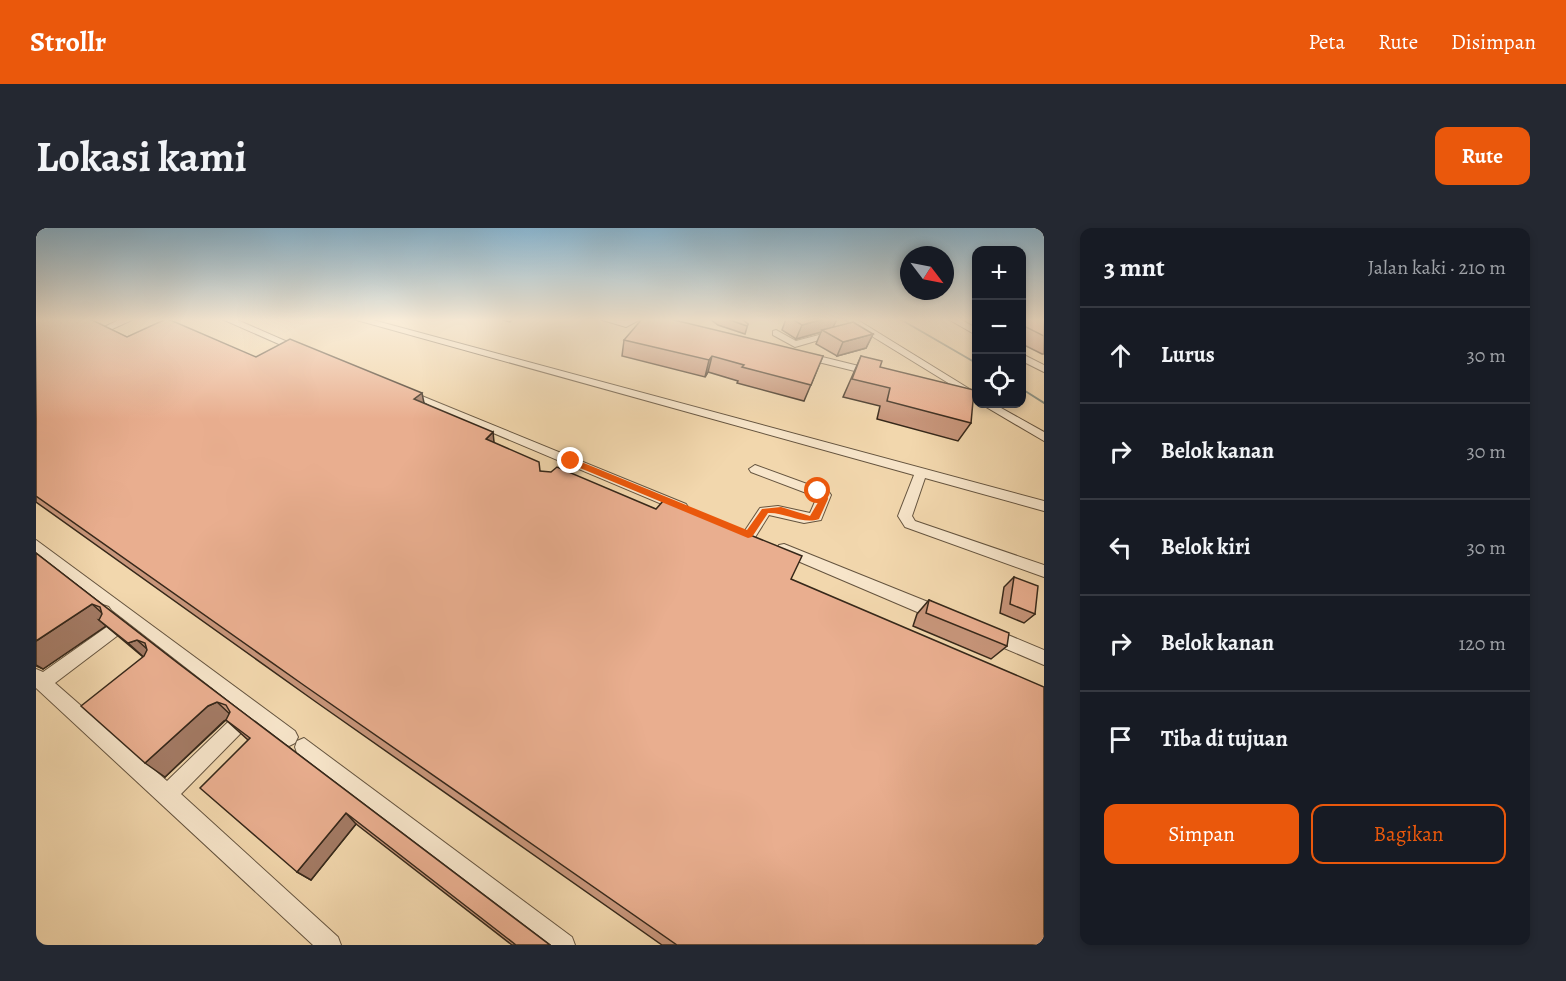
<!DOCTYPE html>
<html lang="id">
<meta charset="utf-8">
<style>
:root{--surface:#171b24;--page:#242831;--text:#f1f3f6;--muted:#9ea1a6;--line:#363941;--accent:#ea580c}
body{margin:0;font-family:Alegreya,serif;background:var(--page);color:var(--text)}
.controls{position:absolute;right:18px;top:18px;display:grid;overflow:hidden;border-radius:12px;box-shadow:0 3px 9px #0003}
.controls button{width:54px;height:54px;display:grid;place-items:center;padding:0;border:0;border-bottom:2px solid var(--line);background:var(--surface);color:var(--text);font:30px sans-serif}
.compass{position:absolute;left:864px;top:18px;width:54px;height:54px;border-radius:50%;background:var(--surface);box-shadow:0 3px 9px #0003;rotate:122deg}
.stop{position:absolute;width:18px;height:18px;margin:-14px;border:4px solid #ea580c;border-radius:50%;background:#fff}
.stop.end{background:#ea580c;border-color:#fff;box-shadow:0 2px 6px #0008}
.list{margin:0;padding:0;list-style:none}
h2{display:flex;justify-content:space-between;align-items:center;height:78px;margin:0;padding:0 24px;font-size:26px}
h2 small{font-size:20px;font-weight:400;color:var(--muted)}
.list li{display:grid;grid-template-columns:39px 1fr auto;gap:18px;align-items:center;box-sizing:border-box;height:96px;padding:0 24px;border-top:2px solid var(--line)}
.list b{display:block;font-size:22px;white-space:nowrap}
.list em{font-size:20px;font-style:normal;color:var(--muted)}
.actions{display:flex;gap:12px;padding:18px 24px}
.actions a{flex:1;padding:14px 0;border:2px solid var(--accent);border-radius:12px;text-align:center;font-size:21px;color:var(--accent)}
.actions .main{background:var(--accent);color:#fff}
.icon{flex:none;width:33px;height:33px;fill:none;stroke:currentColor;stroke-width:2;stroke-linecap:round;stroke-linejoin:round}
.map{position:relative;flex:none;width:1008px;height:717px;overflow:hidden;border-radius:12px}
header{display:flex;align-items:center;gap:36px;box-sizing:border-box;height:84px;padding:0 30px;background:var(--accent);color:#fff}
header strong{font-size:28px}
nav{display:flex;gap:33px;margin-inline-start:auto;font-size:21px}
.intro{display:flex;align-items:center;justify-content:space-between;box-sizing:border-box;height:144px;padding:0 36px}
h1{margin:0;font-size:42px}
.button{padding:15px 27px;border-radius:12px;background:var(--accent);color:#fff;font-size:21px;font-weight:700}
main{display:flex;gap:36px;padding:0 36px}
aside{flex:1;background:var(--surface);border-radius:12px;box-shadow:0 3px 9px #0003}
.map>svg:first-child{display:block}
.lines{fill:none;stroke-linecap:round;stroke-linejoin:round}
.stream{stroke:#737f73;stroke-width:2}
.minor-casing{stroke:#65543f;stroke-width:2}
.minor{fill:#f7e5ca;fill-rule:evenodd}
.wall{fill:#c8967b;stroke:#36281a;stroke-width:1.5}
.shaded-wall{fill:#a37a64;stroke:#36281a;stroke-width:1.5}
.building{fill:#e9ae8f;stroke:#36281a;stroke-width:1.5}
.route{fill:#ea580c}
</style>
<header>
<strong>Strollr</strong>
<nav><a>Peta</a><a>Rute</a><a>Disimpan</a></nav>
</header>
<div class="intro"><h1>Lokasi kami</h1><a class="button">Rute</a></div>
<main>
<div class="map">
<svg width="1008" height="717" viewBox="0 0 1008 717">
<rect width="100%" height="100%" fill="#f2d7ad"/>
<filter id="stains"><feTurbulence type="fractalNoise" baseFrequency=".00333" numOctaves="4"/><feColorMatrix values="0 0 0 0 .2 0 0 0 0 .09 0 0 0 0 .02 0 0 0 .5 -.17"/></filter>
<radialGradient id="worn" r=".72"><stop offset=".6" stop-color="#630" stop-opacity="0"/><stop offset="1" stop-color="#630" stop-opacity=".3"/></radialGradient>
<g class="lines">
<g class="stream">
<polyline points="864,91 940,135"/>
<polyline points="986,161 1008,175"/>
</g>
<defs>
<g id="minor">
<polygon points="85,91 98,91 74,102 66,100"/>
<polygon points="186,91 199,91 270,122 261,124"/>
<polygon points="317,91 333,91 1008,273 1008,283 889,250 876,288 879,293 1008,337 1008,349 869,299 862,288 878,247"/>
<polygon points="563,91 589,93 605,91 590,99"/>
<polygon points="808,91 820,91 940,165 940,172"/>
<polygon points="912,91 924,91 940,100 940,107"/>
<polygon points="740,102 760,113 802,102 807,105 759,119 737,107 737,103"/>
<polygon points="766,124 843,143 844,145 839,148 762,129 761,127"/>
<polygon points="986,126 1008,137 1008,144 986,133"/>
<polygon points="371,162 650,276 652,279 645,284 640,282 367,167 367,163"/>
<polygon points="945,176 958,176 1008,204 1008,213"/>
<polygon points="719,237 793,264 795,267 785,292 768,295 733,287 718,311 708,311 706,307 724,280 742,278 774,285 781,269 715,244 713,241"/>
<polygon points="0,312 259,503 262,509 259,515 253,518 247,515 76,382 73,378 67,376 0,325"/>
<polygon points="748,316 912,382 914,387 912,392 906,393 900,392 743,325 741,321 743,317"/>
<polygon points="75,396 81,398 83,403 81,408 19,455 131,553 192,494 198,491 204,494 207,500 204,506 145,566 302,709 305,717 277,717 0,460 0,441 7,444"/>
<polygon points="953,399 1008,422 1008,437 947,411 945,406 947,401"/>
<polygon points="268,510 536,709 539,717 510,717 261,525 259,519 261,513"/>
</g>
</defs>
<use href="#minor" class="minor-casing"/>
<use href="#minor" class="minor"/>
</g>
<g class="wall">
<polygon points="0,91 91,109 220,129 388,175 458,215 504,243 755,351 1008,717 626,717 280,474 0,274"/>
<polygon points="464,91 477,91 474,94"/>
<polygon points="674,91 706,91 712,96 709,106 682,97"/>
<polygon points="750,91 801,91 797,99 837,106 830,120 801,128 780,116 785,104 760,111 746,102"/>
<polygon points="986,91 1008,91 1008,126 1006,126 986,116"/>
<polygon points="588,112 787,128 768,173 701,155 702,153 672,144 669,149 586,128"/>
<polygon points="825,128 935,195 922,213 841,191 844,178 807,169"/>
<polygon points="0,325 143,436 514,717 476,717 320,596 275,652 261,644 212,512 190,492 129,549 107,429 70,398 7,441 0,438"/>
<polygon points="978,349 999,386 988,395 964,385 968,359"/>
<polygon points="893,372 971,418 955,431 877,398 881,386"/>
</g>
<g class="shaded-wall">
<polygon points="787,91 801,91 796,101 786,102 785,104 760,111 766,97"/>
<polygon points="837,106 830,120 801,128 807,114"/>
<polygon points="676,128 672,144 669,149 673,132"/>
<polygon points="386,165 390,185 378,171"/>
<polygon points="457,204 459,224 450,211"/>
<polygon points="56,376 76,394 63,392 70,398 7,441 0,437 0,413"/>
<polygon points="101,412 120,429 111,432 92,415"/>
<polygon points="181,474 197,489 188,493 129,549 109,535 172,478"/>
<polygon points="310,585 320,596 275,652 261,644"/>
</g>
<g class="building">
<polygon points="0,91 54,91 91,109 130,91 132,91 220,129 254,111 386,165 378,171 457,204 450,211 503,234 504,243 515,244 521,239 620,281 628,272 766,328 755,351 1008,459 1008,717 641,717 269,458 0,268"/>
<polygon points="606,91 634,91 787,128 775,157 706,139 708,137 676,128 673,132 588,112"/>
<polygon points="691,91 706,91 712,96 711,98"/>
<polygon points="756,91 787,91 766,97"/>
<polygon points="986,91 1008,91 1008,108 986,97"/>
<polygon points="817,94 837,106 807,114 786,102"/>
<polygon points="825,128 846,133 844,139 938,162 935,195 851,173 854,160 816,151"/>
<polygon points="0,325 143,436 514,717 480,717 310,585 261,644 164,560 214,510 190,492 194,484 190,477 181,474 172,478 109,535 45,478 108,428 111,422 109,415 101,412 92,415 63,392 66,386 64,379 56,376 0,413"/>
<polygon points="978,349 1002,358 999,386 974,376"/>
<polygon points="893,372 973,405 971,418 890,385"/>
</g>
<linearGradient id="sky" x2="0" y2="1"><stop stop-color="#89b6d1"/><stop offset="0.48" stop-color="#f9edda"/><stop offset="1" stop-color="#f9edda" stop-opacity="0"/></linearGradient>
<rect width="1008" height="191" fill="url(#sky)"/>
<path class="route" d="M532,231H538L711,302L726,281L745,279L774,288L784,271V268L777,263L779,261L791,265L792,271L783,291C767,297 749,284 732,285L716,309L712,310L532,235Z"/>
<rect width="100%" height="100%" filter="url(#stains)"/>
<rect width="100%" height="100%" fill="url(#worn)"/>
</svg>
<div class="controls">
<button>+</button>
<button>−</button>
<button><svg class="icon" aria-label="locate" viewBox="0 0 24 24"><circle cx="12" cy="12" r="6"/><path d="M12 2v4M12 18v4M2 12h4M18 12h4"/></svg></button>
</div>
<svg class="compass" viewBox="-18 -18 36 36"><path d="M0-13l5 13h-10z" fill="#e53935"/><path d="M0 13l5-13h-10z" fill="#9ea1a6"/></svg>
<div class="stop" style="left:782px;top:263px"></div>
<div class="stop end" style="left:535px;top:233px"></div>
</div>
<aside>
<h2>3 mnt<small>Jalan kaki · 210 m</small></h2>
<ul class="list">
<li><svg class="icon" aria-label="ahead" viewBox="0 0 24 24"><path d="M12 20V5M6 11l6-6 6 6"/></svg><div><b>Lurus</b></div><em>30 m</em></li>
<li><svg class="icon" aria-label="right" viewBox="0 0 24 24"><path d="M7 20v-9h11M14 6l5 5-5 5"/></svg><div><b>Belok kanan</b></div><em>30 m</em></li>
<li><svg class="icon" aria-label="left" viewBox="0 0 24 24"><path d="M17 20v-9H6M10 6l-5 5 5 5"/></svg><div><b>Belok kiri</b></div><em>30 m</em></li>
<li><svg class="icon" aria-label="right" viewBox="0 0 24 24"><path d="M7 20v-9h11M14 6l5 5-5 5"/></svg><div><b>Belok kanan</b></div><em>120 m</em></li>
<li><svg class="icon" aria-label="arrive" viewBox="0 0 24 24"><path d="M6 21V4h12l-3 4 3 4H6"/></svg><div><b>Tiba di tujuan</b></div></li>
</ul>
<div class="actions"><a class="main">Simpan</a><a>Bagikan</a></div>
</aside>
</main>
